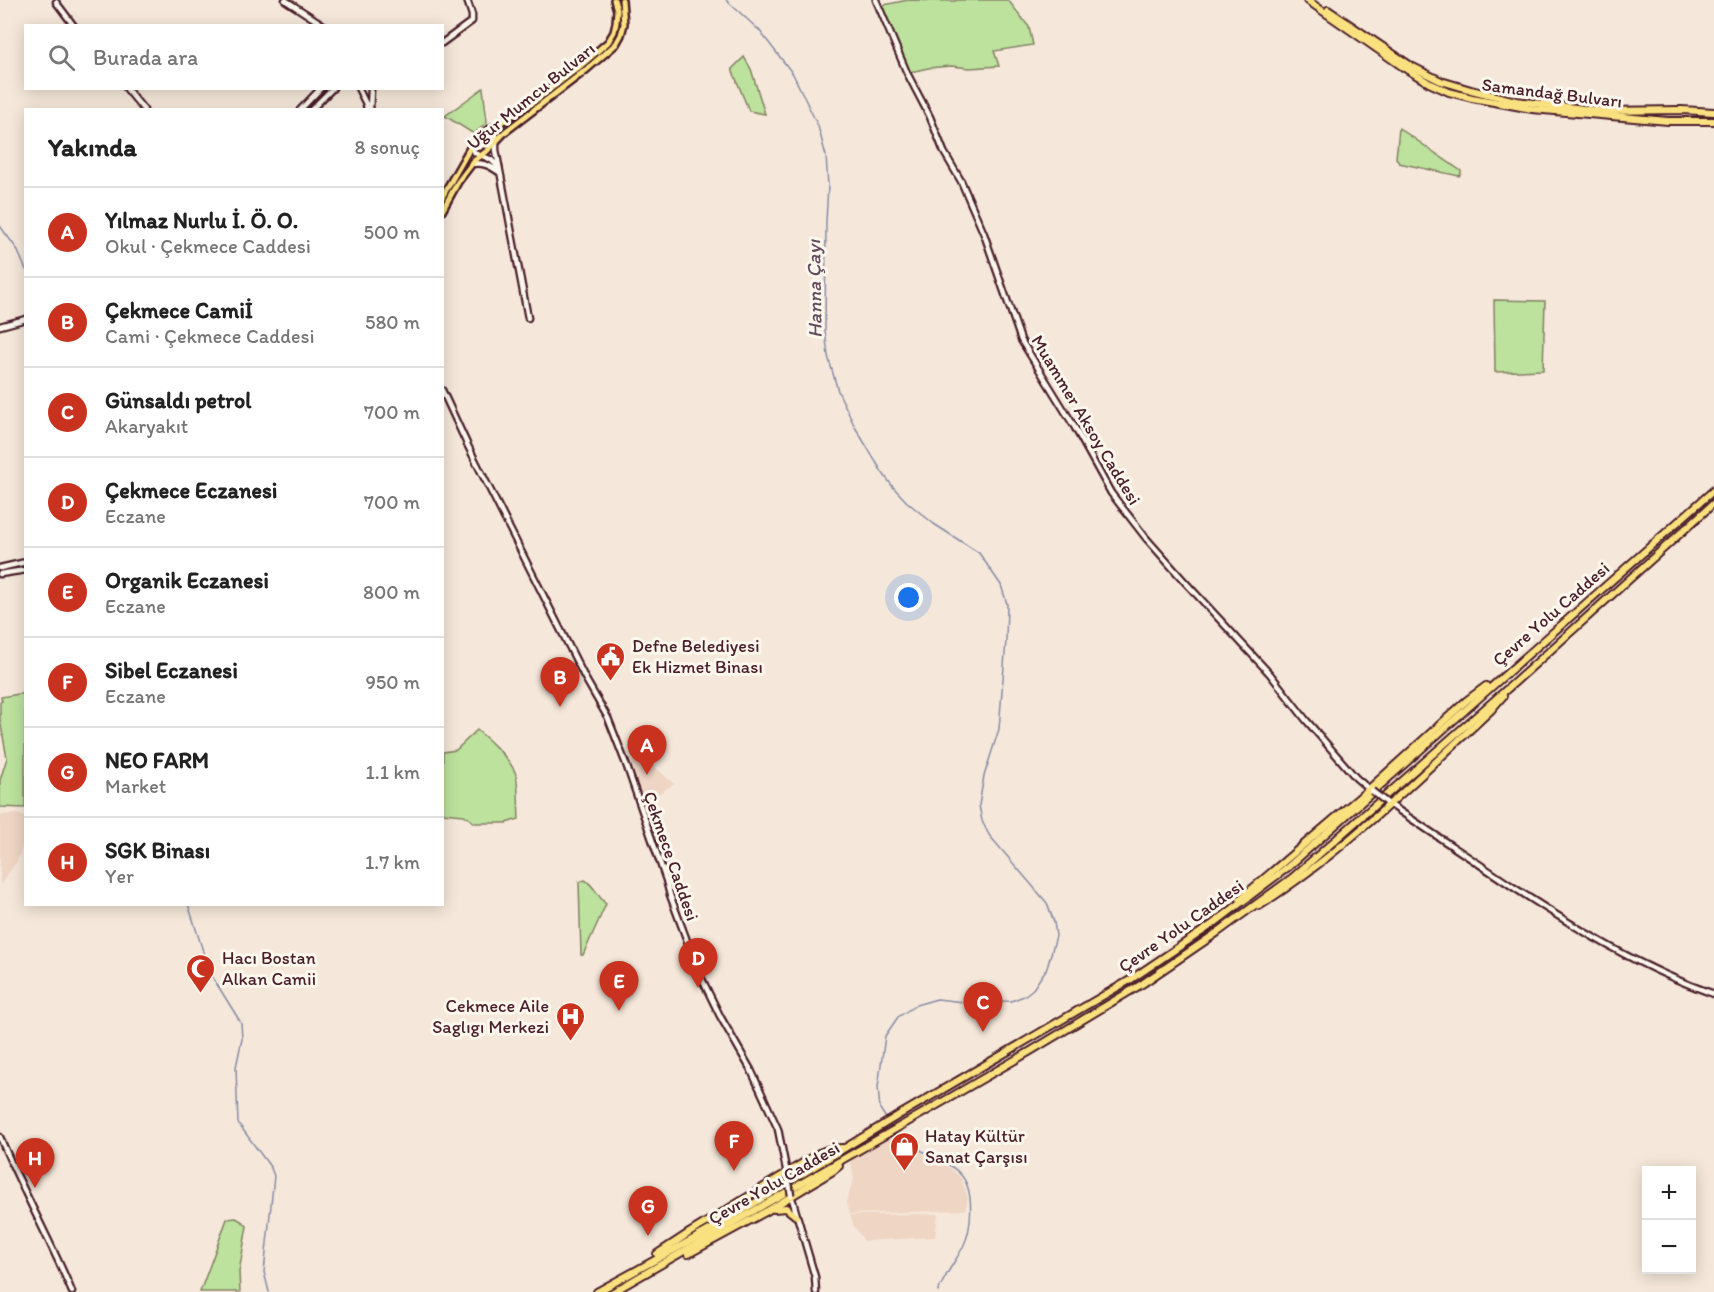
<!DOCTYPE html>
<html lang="tr">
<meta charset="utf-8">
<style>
:root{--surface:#fff;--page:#f6f6f6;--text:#222;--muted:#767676;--line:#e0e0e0;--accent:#c8321e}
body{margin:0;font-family:Itim,sans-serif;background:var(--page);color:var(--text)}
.controls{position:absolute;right:18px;bottom:18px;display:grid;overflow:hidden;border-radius:0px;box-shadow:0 3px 15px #0003}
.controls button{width:54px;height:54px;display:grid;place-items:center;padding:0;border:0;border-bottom:2px solid var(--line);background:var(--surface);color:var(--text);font:30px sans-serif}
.you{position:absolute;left:909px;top:598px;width:21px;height:21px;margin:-15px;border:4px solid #fff;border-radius:50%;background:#1a73e8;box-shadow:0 0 0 9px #1a73e833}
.badge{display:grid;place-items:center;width:39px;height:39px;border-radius:50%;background:var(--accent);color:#fff;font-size:20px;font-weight:700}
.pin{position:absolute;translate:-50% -50px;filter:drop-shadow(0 2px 3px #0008)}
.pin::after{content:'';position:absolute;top:32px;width:21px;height:18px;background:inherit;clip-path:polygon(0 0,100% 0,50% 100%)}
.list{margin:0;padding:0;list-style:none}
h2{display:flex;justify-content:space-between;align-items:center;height:78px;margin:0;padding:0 24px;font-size:26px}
h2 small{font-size:20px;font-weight:400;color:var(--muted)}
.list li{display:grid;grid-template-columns:39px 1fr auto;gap:18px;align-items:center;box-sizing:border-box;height:90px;padding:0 24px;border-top:2px solid var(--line)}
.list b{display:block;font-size:22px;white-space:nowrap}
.list p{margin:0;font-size:20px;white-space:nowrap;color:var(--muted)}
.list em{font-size:20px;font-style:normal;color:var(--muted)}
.icon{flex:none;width:33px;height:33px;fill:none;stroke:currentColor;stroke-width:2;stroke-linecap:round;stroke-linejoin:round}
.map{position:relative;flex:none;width:1714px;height:1292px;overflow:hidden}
.search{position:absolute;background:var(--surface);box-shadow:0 3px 15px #0003;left:24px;top:24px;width:420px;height:66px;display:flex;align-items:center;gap:15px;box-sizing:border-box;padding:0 21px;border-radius:0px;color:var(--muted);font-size:22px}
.panel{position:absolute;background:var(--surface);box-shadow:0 3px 15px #0003;left:24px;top:108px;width:420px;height:798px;border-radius:0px}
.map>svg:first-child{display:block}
.built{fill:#eed5c4}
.green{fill:#bce29d;stroke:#838064;stroke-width:1.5}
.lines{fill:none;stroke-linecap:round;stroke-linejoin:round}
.stream{stroke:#878ba6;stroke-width:1.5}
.secondary-casing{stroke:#4a1f2b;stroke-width:9}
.primary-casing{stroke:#4a1f2b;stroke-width:10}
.highway-casing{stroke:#4a1f2b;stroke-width:10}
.secondary{stroke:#fbf7ec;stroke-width:4.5}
.primary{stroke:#fae180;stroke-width:5}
.highway{stroke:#fae180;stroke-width:6}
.secondary-bridge-casing{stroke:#4a1f2b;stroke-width:9;stroke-linecap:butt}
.secondary-bridge{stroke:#fbf7ec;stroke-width:4.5}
.labels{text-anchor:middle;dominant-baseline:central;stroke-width:6;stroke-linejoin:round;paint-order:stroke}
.street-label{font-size:18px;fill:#4a1f2b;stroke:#fbf7ec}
.poi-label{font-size:18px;fill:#4a1f2b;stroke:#fbf7ec;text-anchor:start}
.water-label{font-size:20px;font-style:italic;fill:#644c5e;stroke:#fbf7ec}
</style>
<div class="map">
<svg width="1714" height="1292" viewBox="0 0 1714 1292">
<rect width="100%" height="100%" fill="#f5e8da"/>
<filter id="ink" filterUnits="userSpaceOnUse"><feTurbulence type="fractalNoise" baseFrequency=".0167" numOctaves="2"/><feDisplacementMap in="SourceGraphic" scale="12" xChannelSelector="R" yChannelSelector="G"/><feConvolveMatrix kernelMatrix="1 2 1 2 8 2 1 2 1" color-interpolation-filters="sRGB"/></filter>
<g filter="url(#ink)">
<g class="built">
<polygon points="643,756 674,784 640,805 627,766"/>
<polygon points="18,814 25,817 25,841 17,861 0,885 0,815"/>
<polygon points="894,1132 899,1140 949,1167 961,1178 968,1198 965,1210 850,1214 846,1202 854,1179 850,1158"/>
<polygon points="938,1214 935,1237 864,1241 854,1226 850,1215"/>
</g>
<g class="green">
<polygon points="908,0 955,1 957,0 1008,0 1029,27 1033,45 994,51 999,66 970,68 951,66 928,68 907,73 879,6"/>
<polygon points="744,57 751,69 765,114 749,111 732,69"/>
<polygon points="483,88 487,122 474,134 445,116"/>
<polygon points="1399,128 1461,171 1461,174 1459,176 1399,163 1396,158"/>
<polygon points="1494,300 1545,301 1543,370 1495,372"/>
<polygon points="25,693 25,808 0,807 0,780 7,758 0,720 0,702 2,701 1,697"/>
<path d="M477,730C488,739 509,758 515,772C519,781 518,808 519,819L506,823H475L464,815L443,813V752L456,750Z"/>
<path d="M585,880C594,885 598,897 606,904L583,955H581L579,882Z"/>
<polygon points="236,1218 243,1222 247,1226 239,1272 240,1292 200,1292 227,1219"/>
</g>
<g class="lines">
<g class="stream">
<polyline points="726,0 759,30 793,74 818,126 826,156 828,186 826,222 825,330 828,356 838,391 855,427 882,472 893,487 907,502 934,524 979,553 1001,585 1007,604 1006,641 999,729 984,776 979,805 982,821 989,835 1047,903 1054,922 1056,936 1047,968 1033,989 1024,996 1011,1001 964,1002 937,999 916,1005 898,1017 885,1036 878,1087 880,1109 888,1121"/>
<polyline points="0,226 17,249 26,270"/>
<polyline points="188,904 210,973 241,1023 242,1039 236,1067 238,1123 271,1168 274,1176 264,1272 269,1292"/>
<path d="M895,1132C905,1147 924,1150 939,1159C947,1163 955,1168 961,1175C975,1191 972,1229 963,1247C955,1262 944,1276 938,1292"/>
</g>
<defs>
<g id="secondary">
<polyline points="285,0 325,26"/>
<polyline points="876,0 907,73 930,117 944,152 961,181 984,234 1021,340 1074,426 1111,493 1146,538 1185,582 1270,674 1306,720 1356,778 1370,790"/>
<polyline points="56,2 74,26"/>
<polyline points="442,43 472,21 472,15 467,0"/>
<polyline points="126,88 144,110"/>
<polyline points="358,88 366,104 367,110"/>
<polyline points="300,110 321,88"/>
<polyline points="311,110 333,88"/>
<polyline points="370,110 371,88"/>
<polyline points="490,128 496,136 496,150 528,318"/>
<path d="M471,146L475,153C487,159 491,156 499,169"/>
<path d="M471,164C482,162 489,165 499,172"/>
<polyline points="0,326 26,319"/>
<polyline points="442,390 467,444 585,678 608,718 626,764 666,880 670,895 699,973 720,1016 751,1070 778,1129 787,1174"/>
<polyline points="0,568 26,562"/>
<polyline points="0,574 26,570"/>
<path d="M1388,803C1430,832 1472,859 1513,887C1577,929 1642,969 1714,994"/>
<path d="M0,1137C22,1190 50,1239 72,1292"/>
<polyline points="791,1195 815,1277 816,1292"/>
</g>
<g id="primary">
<polyline points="442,197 474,141 479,136 532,103 580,66 608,42 614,32 616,23 617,10 614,0"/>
<polyline points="442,211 458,182 474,161 487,151 505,132 586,70 616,44 621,35 624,24 622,0"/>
</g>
<g id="highway">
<polyline points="1307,0 1403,67 1429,83 1449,92 1472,98 1532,109 1668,121 1714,121"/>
<polyline points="1328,10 1411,66 1441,81 1471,90 1516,101 1602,111 1682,110 1714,112"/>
<polyline points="1240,899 1369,789 1466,701 1486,686"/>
<path d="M1259,906C1343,853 1419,777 1491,710L1503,696"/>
<polyline points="774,1209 786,1208 796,1216"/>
<polyline points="657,1254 689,1233 819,1153 830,1149 842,1148"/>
<polyline points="688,1254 767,1211 833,1171 839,1166"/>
<polyline points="597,1292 717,1226 899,1115 1130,980 1213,924 1288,867 1714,490"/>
<polyline points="613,1292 1029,1052 1142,984 1218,932 1292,878 1515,682 1714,503"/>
</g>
</defs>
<use href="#secondary" class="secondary-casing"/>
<use href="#primary" class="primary-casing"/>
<use href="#highway" class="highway-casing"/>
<use href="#secondary" class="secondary"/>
<use href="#primary" class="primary"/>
<use href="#highway" class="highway"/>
<defs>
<g id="secondary-bridge">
<polyline points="1372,791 1386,802"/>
<polyline points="788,1177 791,1195"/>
</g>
</defs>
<use href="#secondary-bridge" class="secondary-bridge-casing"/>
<use href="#secondary-bridge" class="secondary-bridge"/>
</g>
</g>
<defs>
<symbol id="civic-pin" viewBox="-11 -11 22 30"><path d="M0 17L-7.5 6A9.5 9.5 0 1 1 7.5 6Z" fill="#c8321e" stroke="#fbf7ec"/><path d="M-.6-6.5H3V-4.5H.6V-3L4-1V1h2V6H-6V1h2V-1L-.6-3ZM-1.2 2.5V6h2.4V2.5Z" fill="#fff"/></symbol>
<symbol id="mosque-pin" viewBox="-11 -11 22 30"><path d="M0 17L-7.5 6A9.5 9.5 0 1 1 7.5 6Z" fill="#c8321e" stroke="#fbf7ec"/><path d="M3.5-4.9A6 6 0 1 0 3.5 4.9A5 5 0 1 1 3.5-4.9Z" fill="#fff"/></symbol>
<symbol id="hospital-pin" viewBox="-11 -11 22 30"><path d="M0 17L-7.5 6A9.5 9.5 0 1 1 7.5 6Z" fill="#c8321e" stroke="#fbf7ec"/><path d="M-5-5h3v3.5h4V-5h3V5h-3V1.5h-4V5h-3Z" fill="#fff"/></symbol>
<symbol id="shop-pin" viewBox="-11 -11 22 30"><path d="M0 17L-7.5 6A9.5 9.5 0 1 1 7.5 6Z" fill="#c8321e" stroke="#fbf7ec"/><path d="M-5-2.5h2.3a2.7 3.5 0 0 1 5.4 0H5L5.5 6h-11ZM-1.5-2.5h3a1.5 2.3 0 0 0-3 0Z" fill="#fff"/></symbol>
</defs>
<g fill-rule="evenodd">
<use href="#civic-pin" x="594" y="640" width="33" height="45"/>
<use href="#mosque-pin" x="184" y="952" width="33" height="45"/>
<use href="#hospital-pin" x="554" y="1000" width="33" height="45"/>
<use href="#shop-pin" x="888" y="1130" width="33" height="45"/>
</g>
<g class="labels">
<g class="street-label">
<text transform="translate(1552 93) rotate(7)">Samandağ Bulvarı</text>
<text transform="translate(531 96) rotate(-39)">Uğur Mumcu Bulvarı</text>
<text transform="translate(1086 420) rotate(59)">Muammer Aksoy Caddesi</text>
<text transform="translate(1551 614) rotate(-41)">Çevre Yolu Caddesi</text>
<text transform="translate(671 856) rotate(71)">Çekmece Caddesi</text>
<text transform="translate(1181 926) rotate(-35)">Çevre Yolu Caddesi</text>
<text transform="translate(774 1183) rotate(-30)">Çevre Yolu Caddesi</text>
</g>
<g class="poi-label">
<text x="632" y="646">Defne Belediyesi<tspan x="632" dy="21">Ek Hizmet Binası</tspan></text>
<text x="222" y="958">Hacı Bostan<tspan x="222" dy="21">Alkan Camii</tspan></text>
<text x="549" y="1006" text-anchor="end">Cekmece Aile<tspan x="549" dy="21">Saglıgı Merkezi</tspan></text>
<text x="925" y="1136">Hatay Kültür<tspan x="925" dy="21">Sanat Çarşısı</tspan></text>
</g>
<g class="water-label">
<text transform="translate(814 289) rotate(-91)">Hanna Çayı</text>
</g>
</g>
</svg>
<div class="controls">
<button>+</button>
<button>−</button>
</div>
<div class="you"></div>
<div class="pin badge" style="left:647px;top:775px">A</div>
<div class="pin badge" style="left:560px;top:707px">B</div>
<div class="pin badge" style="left:983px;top:1032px">C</div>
<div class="pin badge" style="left:698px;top:988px">D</div>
<div class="pin badge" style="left:619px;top:1011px">E</div>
<div class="pin badge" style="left:734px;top:1171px">F</div>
<div class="pin badge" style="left:648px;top:1236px">G</div>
<div class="pin badge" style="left:35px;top:1188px">H</div>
<div class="search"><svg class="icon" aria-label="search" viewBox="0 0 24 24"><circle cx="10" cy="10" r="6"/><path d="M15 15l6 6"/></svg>Burada ara</div>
<section class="panel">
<h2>Yakında<small>8 sonuç</small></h2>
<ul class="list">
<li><span class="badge">A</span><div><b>Yılmaz Nurlu İ. Ö. O.</b><p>Okul · Çekmece Caddesi</p></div><em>500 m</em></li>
<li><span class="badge">B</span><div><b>Çekmece Camiİ</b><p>Cami · Çekmece Caddesi</p></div><em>580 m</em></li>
<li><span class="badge">C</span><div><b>Günsaldı petrol</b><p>Akaryakıt</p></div><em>700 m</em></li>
<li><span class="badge">D</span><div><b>Çekmece Eczanesi</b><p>Eczane</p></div><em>700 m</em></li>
<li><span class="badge">E</span><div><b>Organik Eczanesi</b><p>Eczane</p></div><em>800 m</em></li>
<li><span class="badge">F</span><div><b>Sibel Eczanesi</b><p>Eczane</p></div><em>950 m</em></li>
<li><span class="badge">G</span><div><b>NEO FARM</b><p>Market</p></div><em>1.1 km</em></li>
<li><span class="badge">H</span><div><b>SGK Binası</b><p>Yer</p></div><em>1.7 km</em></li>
</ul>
</section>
</div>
